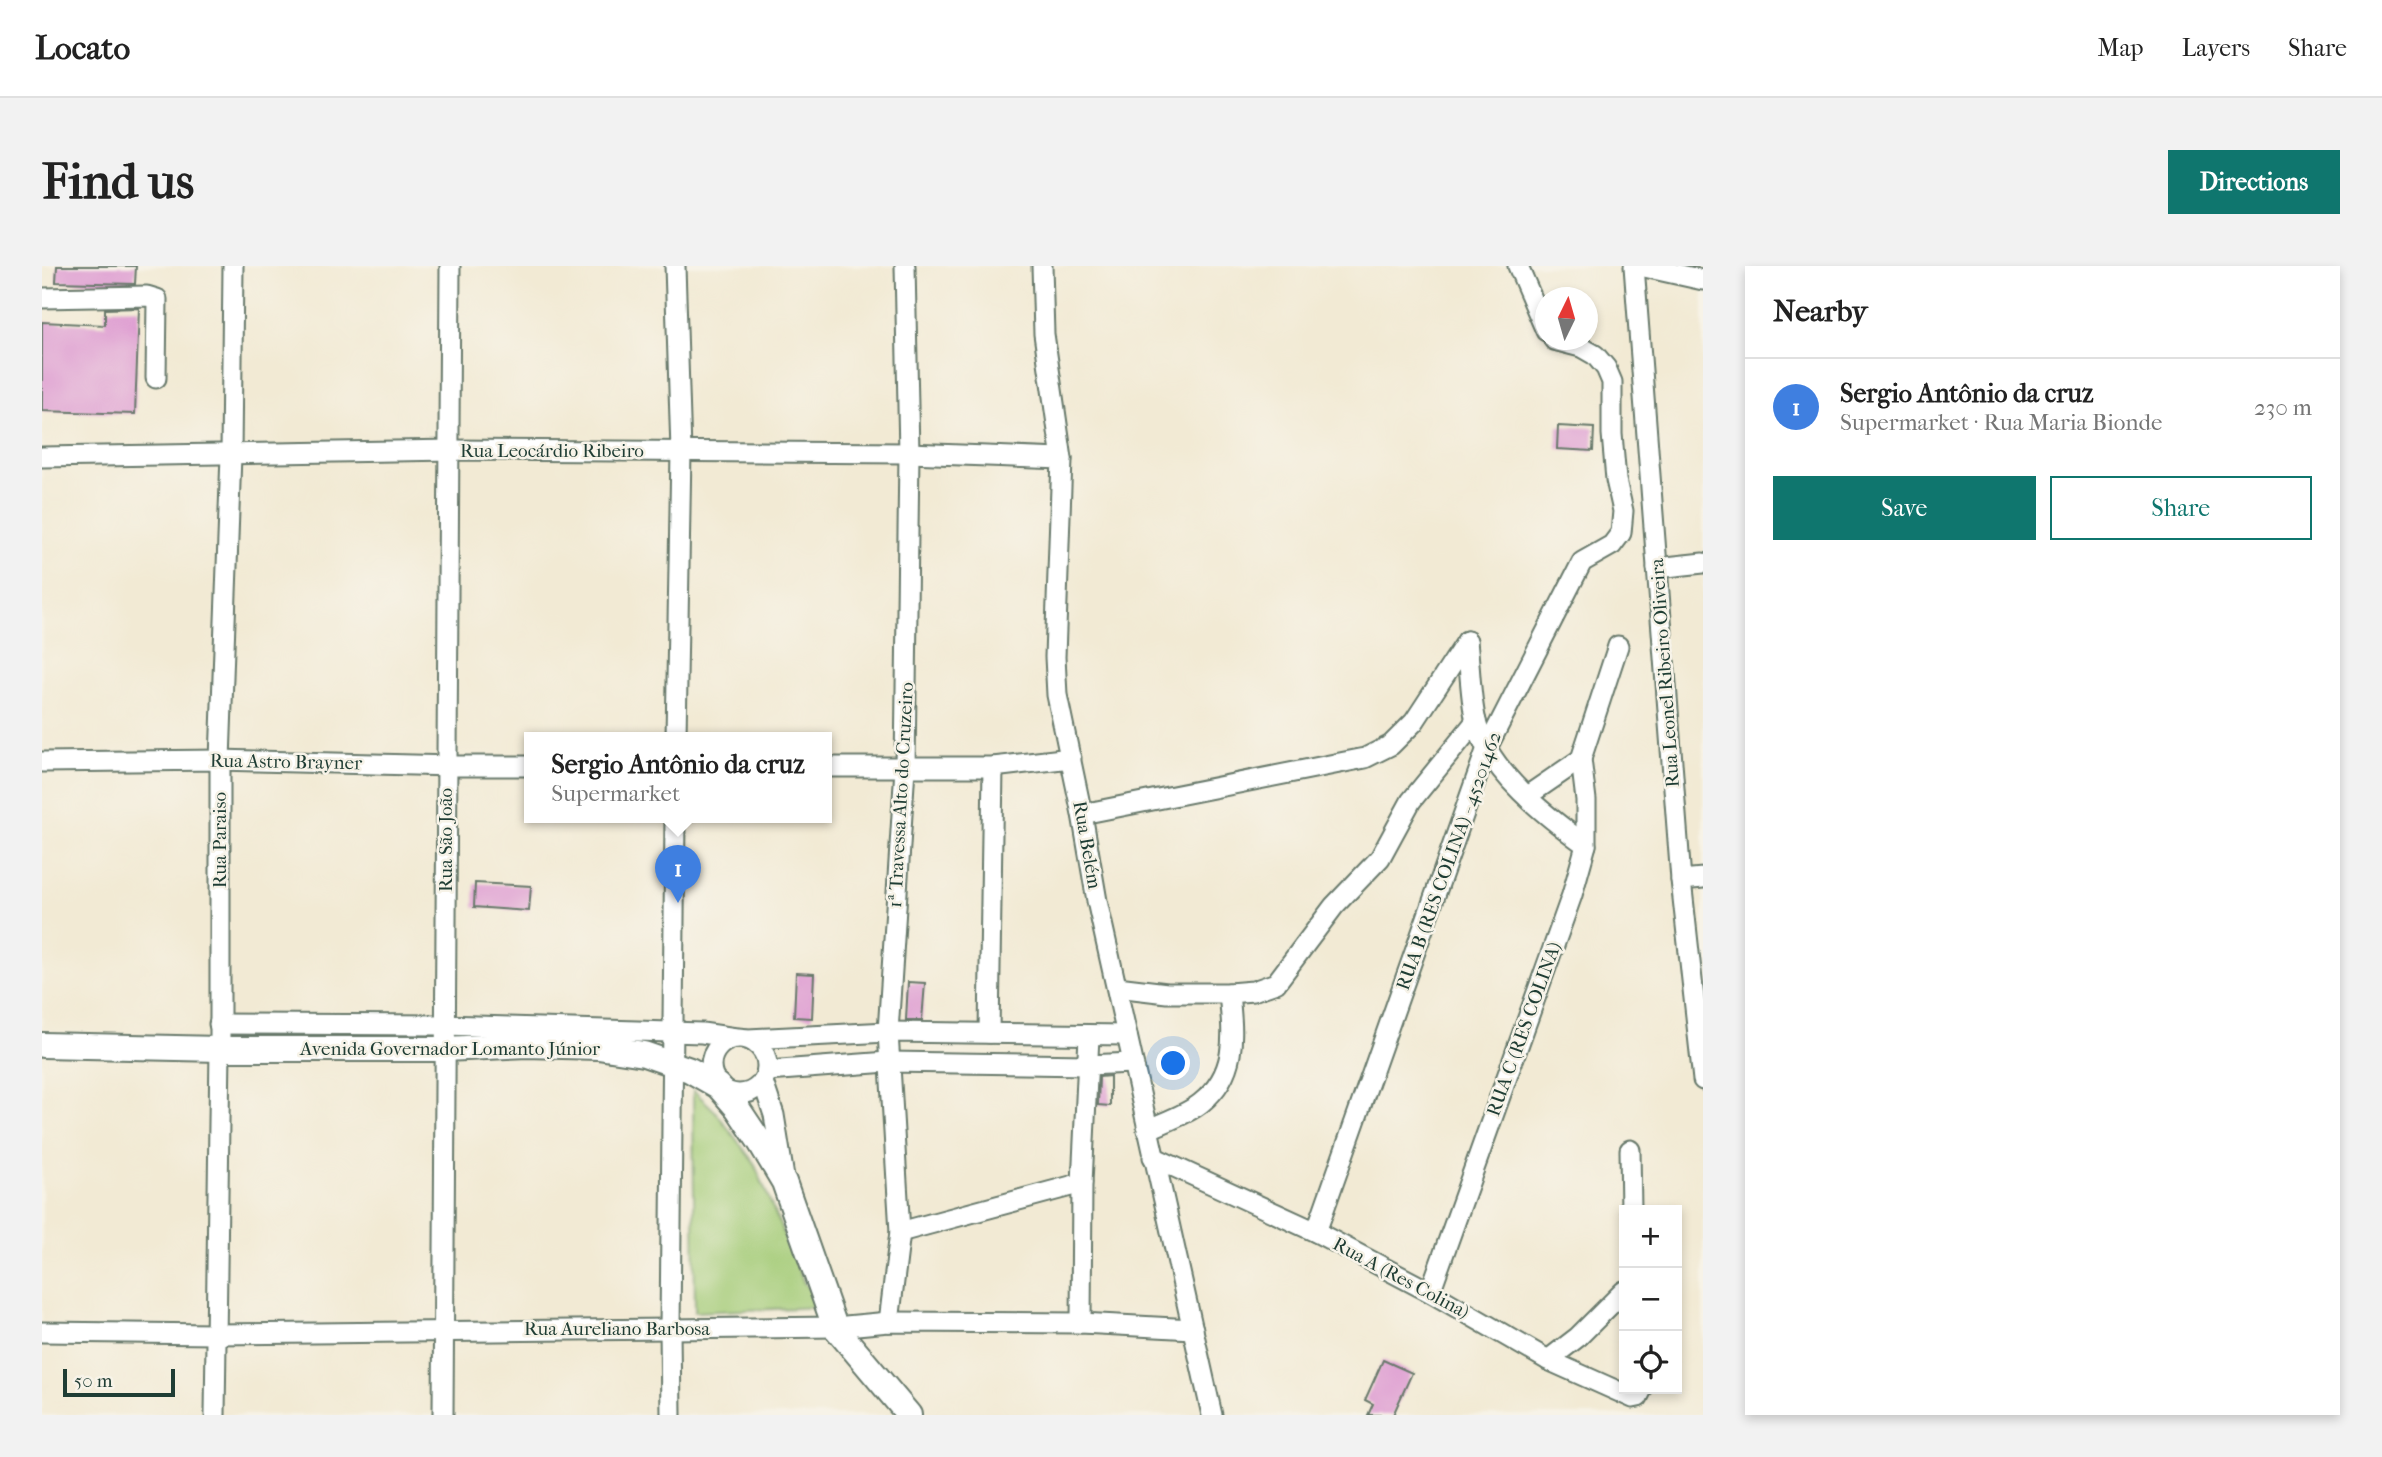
<!DOCTYPE html>
<meta charset="utf-8">
<style>
:root{--surface:#fff;--page:#f2f2f2;--text:#222;--muted:#767676;--line:#e0e0e0;--accent:#0f766e}
body{margin:0;font-family:"IM FELL French Canon",serif;background:var(--page);color:var(--text)}
.controls{position:absolute;right:21px;bottom:21px;display:grid;overflow:hidden;border-radius:0px;box-shadow:0 4px 10px #0003}
.controls button{width:63px;height:63px;display:grid;place-items:center;padding:0;border:0;border-bottom:2px solid var(--line);background:var(--surface);color:var(--text);font:35px sans-serif}
.compass{position:absolute;left:1493px;top:21px;width:63px;height:63px;border-radius:50%;background:var(--surface);box-shadow:0 4px 10px #0003;rotate:5deg}
.scale{position:absolute;left:21px;bottom:18px;width:112px;box-sizing:border-box;padding-left:7px;border:4px solid #1f3d34;border-top:0;font-size:19px;line-height:24px;white-space:nowrap;color:#1f3d34;-webkit-text-stroke:5px #f7f3e8;paint-order:stroke}
.you{position:absolute;left:1132px;top:798px;width:24px;height:24px;margin:-18px;border:5px solid #fff;border-radius:50%;background:#1a73e8;box-shadow:0 0 0 10px #1a73e833}
.badge{display:grid;place-items:center;width:46px;height:46px;border-radius:50%;background:var(--accent);color:#fff;font-size:23px;font-weight:700}
.pin{position:absolute;translate:-50% -58px;filter:drop-shadow(0 2px 4px #0008)}
.pin::after{content:'';position:absolute;top:37px;width:24px;height:21px;background:inherit;clip-path:polygon(0 0,100% 0,50% 100%)}
.popup{position:absolute;left:482px;top:466px;width:308px;height:91px;box-sizing:border-box;display:grid;place-content:center;border-radius:0px;background:var(--surface);filter:drop-shadow(0 2px 5px #0005);font-size:23px;white-space:nowrap;color:var(--muted)}
.popup b{font-size:26px;color:var(--text)}
.popup::after{content:'';position:absolute;left:50%;top:100%;margin-left:-14px;border:14px solid transparent;border-top-color:var(--surface)}
.list{margin:0;padding:0;list-style:none}
h2{display:flex;justify-content:space-between;align-items:center;height:91px;margin:0;padding:0 28px;font-size:30px}
h2 small{font-size:23px;font-weight:400;color:var(--muted)}
.list li{display:grid;grid-template-columns:46px 1fr auto;gap:21px;align-items:center;box-sizing:border-box;height:98px;padding:0 28px;border-top:2px solid var(--line)}
.list b{display:block;font-size:26px;white-space:nowrap}
.list p{margin:0;font-size:23px;white-space:nowrap;color:var(--muted)}
.list em{font-size:23px;font-style:normal;color:var(--muted)}
.actions{display:flex;gap:14px;padding:21px 28px}
.actions a{flex:1;padding:16px 0;border:2px solid var(--accent);border-radius:0px;text-align:center;font-size:24px;color:var(--accent)}
.actions .main{background:var(--accent);color:#fff}
.icon{flex:none;width:38px;height:38px;fill:none;stroke:currentColor;stroke-width:2;stroke-linecap:round;stroke-linejoin:round}
.map{position:relative;flex:none;width:1661px;height:1149px;overflow:hidden;border-radius:0px}
header{display:flex;align-items:center;gap:42px;box-sizing:border-box;height:98px;padding:0 35px;background:var(--surface);border-bottom:2px solid var(--line)}
header strong{font-size:33px}
nav{display:flex;gap:38px;margin-inline-start:auto;font-size:24px}
.intro{display:flex;align-items:center;justify-content:space-between;box-sizing:border-box;height:168px;padding:0 42px}
h1{margin:0;font-size:49px}
.button{padding:18px 32px;border-radius:0px;background:var(--accent);color:#fff;font-size:24px;font-weight:700}
main{display:flex;gap:42px;padding:0 42px}
aside{flex:1;background:var(--surface);border-radius:0px;box-shadow:0 4px 10px #0003}
.map>svg:first-child{display:block}
.green{fill:#a3cb76;stroke:#618455;stroke-width:2}
.building{fill:#de9cd1}
.lines{fill:none;stroke-linecap:round;stroke-linejoin:round}
.minor-casing{stroke:#697a6c;stroke-width:23}
.major-casing{stroke:#697a6c;stroke-width:28}
.minor{stroke:#fff;stroke-width:19}
.major{stroke:#fff;stroke-width:24}
.labels{text-anchor:middle;dominant-baseline:central;stroke-width:5;stroke-linejoin:round;paint-order:stroke}
.street-label{font-size:19px;fill:#1f3d34;stroke:#f7f3e8}
</style>
<header>
<strong>Locato</strong>
<nav><a>Map</a><a>Layers</a><a>Share</a></nav>
</header>
<div class="intro"><h1>Find us</h1><a class="button">Directions</a></div>
<main>
<div class="map">
<svg width="1661" height="1149" viewBox="0 0 1661 1149">
<rect width="100%" height="100%" fill="#f7f3e8"/>
<filter id="ink" filterUnits="userSpaceOnUse"><feTurbulence type="fractalNoise" baseFrequency=".0143" numOctaves="2"/><feDisplacementMap in="SourceGraphic" scale="14" xChannelSelector="R" yChannelSelector="G"/><feConvolveMatrix kernelMatrix="1 2 1 2 8 2 1 2 1" color-interpolation-filters="sRGB"/></filter>
<filter id="wash" filterUnits="userSpaceOnUse"><feTurbulence type="fractalNoise" baseFrequency=".00686" numOctaves="4" result="noise"/><feDisplacementMap in="SourceGraphic" scale="28" xChannelSelector="R" yChannelSelector="G"/><feGaussianBlur stdDeviation="1.57" result="paint"/><feColorMatrix in="noise" values="0 0 0 0 0 0 0 0 0 0 0 0 0 0 0 0 0 1.4 0 .05"/><feComposite in="paint" operator="in"/></filter>
<g filter="url(#wash)">
<rect width="100%" height="100%" fill="#f2ead4"/>
<polygon class="green" points="651,824 673,845 712,897 762,1017 781,1041 653,1046"/>
<g id="blocks">
<g class="building">
<polygon points="15,0 94,0 93,18 14,16"/>
<polygon points="97,42 93,148 0,145 0,56 63,59 63,43"/>
<polygon points="1516,160 1552,162 1551,185 1515,183"/>
<polygon points="433,617 489,620 487,645 432,641"/>
<polygon points="754,707 772,708 770,752 752,751"/>
<polygon points="866,716 883,717 880,754 864,754"/>
<polygon points="1068,810 1068,840 1056,839 1057,811"/>
<polygon points="1341,1094 1370,1107 1351,1149 1326,1149 1331,1138 1323,1134"/>
</g>
</g>
</g>
<g filter="url(#ink)">
<use href="#blocks" fill-opacity="0" stroke="#697a6c" stroke-width="2"/>
<g class="lines">
<defs>
<g id="minor">
<polyline points="633,0 639,185 634,471"/>
<polyline points="1000,0 1002,68 1020,193 1013,391 1015,429 1040,548 1055,635 1170,1149"/>
<polyline points="1476,0 1504,65"/>
<polyline points="1592,0 1639,614 1661,814"/>
<polyline points="1598,0 1661,14"/>
<polyline points="0,32 105,30 115,33 114,112"/>
<polyline points="0,191 411,184 867,187 1020,193"/>
<polyline points="1615,302 1661,297"/>
<path d="M1425,375C1428,401 1428,430 1434,456C1447,506 1504,550 1544,579"/>
<polyline points="0,496 178,494 411,500 487,500"/>
<polyline points="785,501 951,501 1029,492"/>
<polyline points="1485,530 1539,493 1576,380"/>
<polyline points="1040,548 1323,492 1349,479 1372,456 1425,375"/>
<polyline points="1639,614 1661,612"/>
<polyline points="1075,721 1125,727 1187,727 1211,725 1234,717 1292,640 1338,592 1369,535 1434,455"/>
<polyline points="177,758 403,759 660,767 694,772"/>
<polyline points="947,767 951,501"/>
<circle cx="697" cy="800" r="28"/>
<polyline points="706,773 846,766 1085,769"/>
<polyline points="725,805 846,796 1045,799 1091,797"/>
<polyline points="721,816 732,849 742,911"/>
<path d="M1105,864C1122,856 1144,849 1159,837C1196,807 1191,769 1187,727"/>
<polyline points="1588,884 1589,944"/>
<polyline points="1111,891 1274,966 1388,1026 1506,1094 1591,1132 1596,1131 1600,1123"/>
<polyline points="858,966 1040,917"/>
<polyline points="1274,966 1445,482 1540,296 1570,279 1579,267 1581,245 1574,214 1570,168 1570,116 1564,102 1553,89 1539,81 1512,74"/>
<polyline points="1388,1026 1530,629 1544,579 1544,534 1539,493"/>
<polyline points="847,1056 858,966 846,766 863,502 867,187 863,0"/>
<polyline points="1039,1057 1040,917 1047,770"/>
<polyline points="0,1066 173,1068 628,1063 793,1061 847,1056 1039,1057 1151,1063"/>
<polyline points="1506,1094 1536,1071 1582,1025"/>
<polyline points="173,1149 178,783 178,494 189,189 191,0"/>
<polyline points="401,1149 408,0"/>
<polyline points="629,1149 628,1063 633,551"/>
</g>
<polyline id="major" points="0,779 178,783 403,783 485,779 556,781 602,788 648,804 676,820 696,843 718,876 742,916 793,1061 867,1149"/>
</defs>
<use href="#minor" class="minor-casing"/>
<use href="#major" class="major-casing"/>
<use href="#minor" class="minor"/>
<use href="#major" class="major"/>
</g>
</g>
<g class="labels">
<g class="street-label">
<text x="510" y="185">Rua Leocárdio Ribeiro</text>
<text transform="translate(1623 407) rotate(-94)">Rua Leonel Ribeiro Oliveira</text>
<text transform="translate(244 496) rotate(1)">Rua Astro Brayner</text>
<text transform="translate(859 529) rotate(-87)">1ª Travessa Alto do Cruzeiro</text>
<text transform="translate(178 574) rotate(-90)">Rua Paraiso</text>
<text transform="translate(404 574) rotate(-90)">Rua São João</text>
<text transform="translate(1045 579) rotate(80)">Rua Belém</text>
<text transform="translate(1407 595) rotate(-70)">RUA B (RES COLINA) - 45201462</text>
<text transform="translate(1482 763) rotate(-70)">RUA C (RES COLINA)</text>
<text x="408" y="783">Avenida Governador Lomanto Júnior</text>
<text transform="translate(1359 1012) rotate(28)">Rua A (Res Colina)</text>
<text x="575" y="1063">Rua Aureliano Barbosa</text>
</g>
</g>
</svg>
<div class="controls">
<button>+</button>
<button>−</button>
<button><svg class="icon" aria-label="locate" viewBox="0 0 24 24"><circle cx="12" cy="12" r="6"/><path d="M12 2v4M12 18v4M2 12h4M18 12h4"/></svg></button>
</div>
<svg class="compass" viewBox="-18 -18 36 36"><path d="M0-13l5 13h-10z" fill="#e53935"/><path d="M0 13l5-13h-10z" fill="#767676"/></svg>
<div class="scale">50 m</div>
<div class="you"></div>
<div class="pin badge" style="left:636px;top:637px;background:#3f7fe0">1</div>
<div class="popup"><b>Sergio Antônio da cruz</b>Supermarket</div>
</div>
<aside>
<h2>Nearby<small></small></h2>
<ul class="list">
<li><span class="badge" style="background:#3f7fe0">1</span><div><b>Sergio Antônio da cruz</b><p>Supermarket · Rua Maria Bionde</p></div><em>230 m</em></li>
</ul>
<div class="actions"><a class="main">Save</a><a>Share</a></div>
</aside>
</main>
